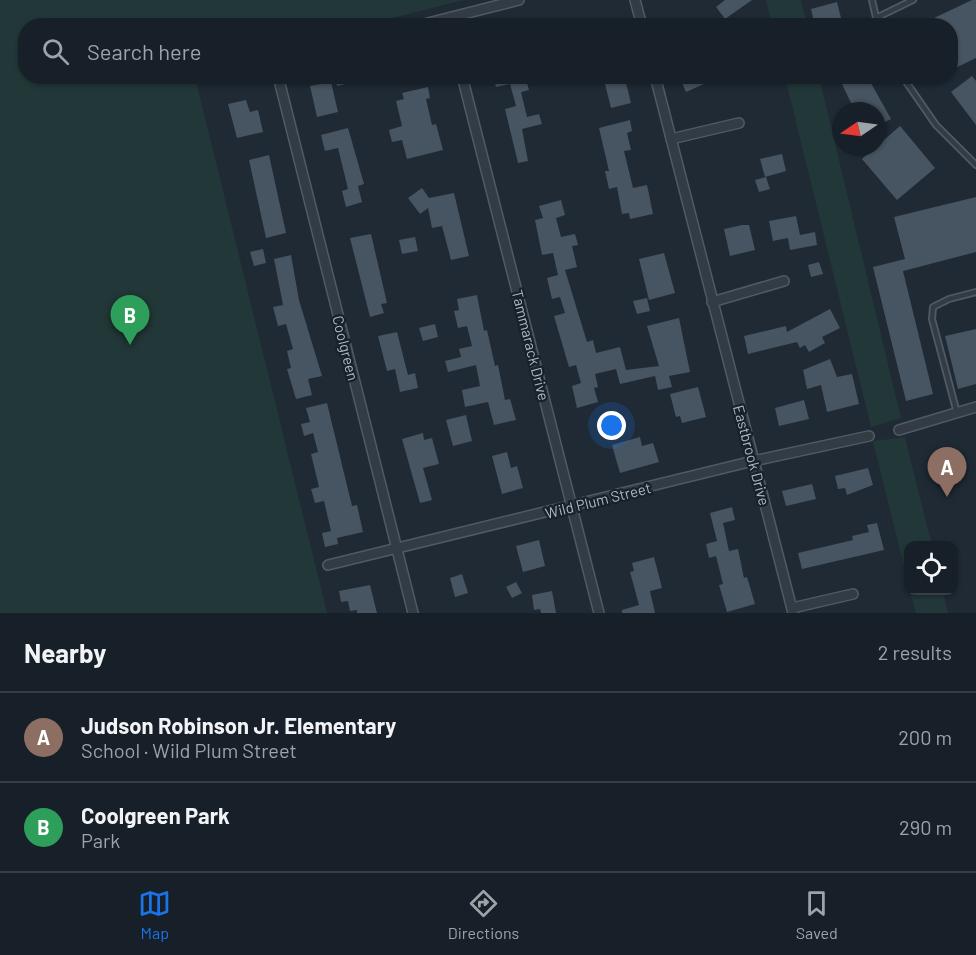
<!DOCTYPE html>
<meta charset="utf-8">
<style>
:root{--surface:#172028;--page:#202830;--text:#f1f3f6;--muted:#9ea3a8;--line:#363e45;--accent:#1a73e8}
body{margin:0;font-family:Barlow,sans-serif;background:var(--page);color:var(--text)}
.controls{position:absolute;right:18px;bottom:18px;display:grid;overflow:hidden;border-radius:12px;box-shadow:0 2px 4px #0004}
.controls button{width:54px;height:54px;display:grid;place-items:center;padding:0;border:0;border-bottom:2px solid var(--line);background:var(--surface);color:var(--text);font:30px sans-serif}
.compass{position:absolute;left:832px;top:102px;width:54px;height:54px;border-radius:50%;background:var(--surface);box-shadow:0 2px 4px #0004;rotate:257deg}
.you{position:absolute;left:612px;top:426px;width:21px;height:21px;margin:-15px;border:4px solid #fff;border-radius:50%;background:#1a73e8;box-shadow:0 0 0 9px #1a73e833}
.badge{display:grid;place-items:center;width:39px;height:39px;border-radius:50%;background:var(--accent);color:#fff;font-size:20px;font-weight:700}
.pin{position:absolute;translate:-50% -50px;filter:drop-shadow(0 2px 3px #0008)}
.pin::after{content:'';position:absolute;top:32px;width:21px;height:18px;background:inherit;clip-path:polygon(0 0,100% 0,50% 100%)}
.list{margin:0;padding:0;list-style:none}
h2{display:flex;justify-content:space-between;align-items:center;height:78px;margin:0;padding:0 24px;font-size:26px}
h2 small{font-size:20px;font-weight:400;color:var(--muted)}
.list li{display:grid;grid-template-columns:39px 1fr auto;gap:18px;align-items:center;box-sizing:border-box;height:90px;padding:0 24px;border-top:2px solid var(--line)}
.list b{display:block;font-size:22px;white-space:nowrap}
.list p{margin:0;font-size:20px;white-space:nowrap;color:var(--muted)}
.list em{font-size:20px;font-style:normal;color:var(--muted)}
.icon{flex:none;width:33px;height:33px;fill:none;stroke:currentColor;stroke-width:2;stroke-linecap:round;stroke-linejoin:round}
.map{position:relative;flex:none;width:976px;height:613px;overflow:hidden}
.search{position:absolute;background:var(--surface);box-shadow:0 2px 4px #0004;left:18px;right:18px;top:18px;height:66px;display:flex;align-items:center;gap:15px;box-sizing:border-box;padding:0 21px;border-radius:24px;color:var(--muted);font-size:22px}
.sheet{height:258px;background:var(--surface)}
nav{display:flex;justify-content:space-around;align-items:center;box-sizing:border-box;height:84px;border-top:2px solid var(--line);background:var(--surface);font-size:16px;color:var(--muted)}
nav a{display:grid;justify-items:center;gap:3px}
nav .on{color:var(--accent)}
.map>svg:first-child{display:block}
.green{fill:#223737}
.building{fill:#475461}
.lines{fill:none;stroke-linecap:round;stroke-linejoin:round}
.lane-casing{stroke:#505a64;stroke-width:8}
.street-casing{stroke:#505a64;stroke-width:12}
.lane{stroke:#333c45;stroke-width:4.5}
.street{stroke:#333c45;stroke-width:9}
.labels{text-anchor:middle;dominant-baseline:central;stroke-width:4.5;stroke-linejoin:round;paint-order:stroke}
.street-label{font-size:15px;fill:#acb7c3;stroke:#18212a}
</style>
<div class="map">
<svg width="976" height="613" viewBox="0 0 976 613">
<rect width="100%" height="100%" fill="#1f2a35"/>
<g class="green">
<polygon points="0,0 464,0 360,26 26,26 26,76 195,77 327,613 0,613"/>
<polygon points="766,0 801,0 807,25 772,25"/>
<polygon points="785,77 819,77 901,418 871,427"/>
<polygon points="905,437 932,545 908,546 908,583 873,441"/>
<polygon points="910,591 943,591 948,613 916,613"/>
</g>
<g class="building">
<polygon points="725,0 752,0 725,19 716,7"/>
<polygon points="972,0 976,0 976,58 951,70 951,26 917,26"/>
<polygon points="837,2 843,26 815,26 811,9"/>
<polygon points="335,76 362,76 362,80 337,86"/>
<polygon points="493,76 525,76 529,90 521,92 527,117 539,114 542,124 522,129 528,161 518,163 505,109 516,106 510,84 496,87"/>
<polygon points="679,76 700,76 704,84 686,92"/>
<polygon points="838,76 867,76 891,119 877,126 877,111 855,111"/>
<polygon points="972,76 976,81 976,125 951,92"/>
<polygon points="625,79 631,103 611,108 605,84"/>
<polygon points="331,82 338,112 317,117 310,86"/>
<polygon points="428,87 430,98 426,99 432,125 436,124 443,150 407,159 402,140 392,142 389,130 402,126 396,101 404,99 402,93"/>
<polygon points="246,100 250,112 258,110 263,132 237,138 228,104"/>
<polygon points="630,120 632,131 627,133 631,150 624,151 633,188 647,185 653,214 630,219 629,213 622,214 617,187 609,189 605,171 609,171 599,128"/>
<polygon points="900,126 935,168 897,200 862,159"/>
<polygon points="348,128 364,184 358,186 362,202 346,207 342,191 348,189 338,148 325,151 321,135"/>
<polygon points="782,154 786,171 765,177 760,159"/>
<polygon points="269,155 286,233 266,238 249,160"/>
<polygon points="766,177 770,189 759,192 755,180"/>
<polygon points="422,188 429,198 454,193 469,256 451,260 442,226 432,228 428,208 420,214 408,198"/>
<polygon points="976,197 976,252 903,271 933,394 906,401 873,267 905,259 894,217"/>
<polygon points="561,200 565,215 556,218 561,237 575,234 578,245 572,246 577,267 565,270 587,342 593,340 596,353 620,347 626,370 659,366 647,326 679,318 690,372 669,376 672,387 658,390 655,376 620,384 616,369 595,374 598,387 594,388 598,402 577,408 572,386 581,383 576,365 569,367 554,316 565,313 560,297 552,299 547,278 558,275 553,253 542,255 535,220 543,218 539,206"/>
<polygon points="796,216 800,235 815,232 817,245 790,250 788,238 773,241 769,221"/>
<polygon points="742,225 749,225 755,250 730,256 724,229"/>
<polygon points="371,234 387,303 381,304 384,313 370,317 350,238"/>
<polygon points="415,237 418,251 402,254 399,240"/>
<polygon points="263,249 266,263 254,266 250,252"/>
<polygon points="664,253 675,293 649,300 639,259"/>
<polygon points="291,255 299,300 322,376 308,379 312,395 296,399 287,369 291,368 287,351 293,349 286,324 278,326 273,307 283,305 274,259"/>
<polygon points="819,262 823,274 811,277 808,265"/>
<polygon points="477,295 484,331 487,330 495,366 498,365 505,400 510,399 516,420 494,425 488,402 465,407 462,390 480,386 476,365 448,372 445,361 461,357 459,349 472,346 467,326 458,328 454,311 459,310 457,299"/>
<polygon points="647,298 650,311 637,314 633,301"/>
<polygon points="830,309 840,328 822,337 825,343 809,352 805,345 800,348 797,342 748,354 744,336 786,326 787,332"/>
<polygon points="435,324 438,337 423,341 419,328"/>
<polygon points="976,329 976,384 958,389 945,336"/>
<polygon points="397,332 408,375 415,373 418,388 400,392 395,369 387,371 378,336"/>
<polygon points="830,359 837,377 852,374 859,404 827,412 821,385 807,389 803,370"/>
<polygon points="698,387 706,417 682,423 680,416 676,417 670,394"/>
<polygon points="804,400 809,419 779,426 775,408"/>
<polygon points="327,403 352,506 357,505 363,532 337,538 338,544 325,547 322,533 331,531 324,501 315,503 311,489 319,487 311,454 318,452 313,433 304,436 301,424 310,422 306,408"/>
<polygon points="466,415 472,441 453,446 446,420"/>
<polygon points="423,433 424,440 432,438 439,464 423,468 432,500 420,503 402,439"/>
<polygon points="640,437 642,446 653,443 659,462 620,473 612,445"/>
<polygon points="507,452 511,468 517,466 523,488 502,494 492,456"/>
<polygon points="868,468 873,485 847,495 845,488 838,489 835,476"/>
<polygon points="812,484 816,499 786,506 782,491"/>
<polygon points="732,507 735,520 723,523 729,551 738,549 744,578 747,577 755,604 727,612 719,585 723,584 716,556 709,558 706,544 717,541 710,513"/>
<polygon points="877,523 884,550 802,569 798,553 853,540 852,536 869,532 867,525"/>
<polygon points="539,540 545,566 523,572 516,546"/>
<polygon points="654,557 662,588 650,591 655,613 622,613 622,610 639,605 630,572 634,571 632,563"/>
<polygon points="462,574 468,593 455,597 450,578"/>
<polygon points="516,582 522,593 512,598 506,587"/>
<polygon points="370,585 377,613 357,613 357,610 350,611 348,601 341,602 339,591"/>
<polygon points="552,591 556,613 541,613 540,609 534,610 532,595"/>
</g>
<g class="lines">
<defs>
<g id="lane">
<polyline points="872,0 878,26"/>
<polyline points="876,18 913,0"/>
<polyline points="902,76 936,125 976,165"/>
<polyline points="957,413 932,319 933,307 949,299 976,292"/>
</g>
<g id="street">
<polyline points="635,0 642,26"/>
<polyline points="416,26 519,0"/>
<polyline points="278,76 413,613"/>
<polyline points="462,76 599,613"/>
<polyline points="655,76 793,613"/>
<polyline points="671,139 739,123"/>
<polyline points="712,302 784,281"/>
<polyline points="899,430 976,407"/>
<polyline points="328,565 753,461 869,436"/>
<polyline points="792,608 853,594"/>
</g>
</defs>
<use href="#lane" class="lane-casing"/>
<use href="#street" class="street-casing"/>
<use href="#lane" class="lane"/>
<use href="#street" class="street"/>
</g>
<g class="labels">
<g class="street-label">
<text transform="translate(531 345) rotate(76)">Tammarack Drive</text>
<text transform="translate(346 348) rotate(76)">Coolgreen</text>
<text transform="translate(752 455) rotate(75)">Eastbrook Drive</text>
<text transform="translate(598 500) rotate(-14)">Wild Plum Street</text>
</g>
</g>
</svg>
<div class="controls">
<button><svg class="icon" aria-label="locate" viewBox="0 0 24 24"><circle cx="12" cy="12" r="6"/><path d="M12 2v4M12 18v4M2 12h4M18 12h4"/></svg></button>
</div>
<svg class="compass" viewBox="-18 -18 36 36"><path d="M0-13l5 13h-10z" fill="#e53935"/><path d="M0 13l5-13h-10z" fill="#9ea3a8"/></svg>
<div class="you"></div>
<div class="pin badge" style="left:947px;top:497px;background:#8d6e63">A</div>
<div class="pin badge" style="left:130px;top:345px;background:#2e9e5b">B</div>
<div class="search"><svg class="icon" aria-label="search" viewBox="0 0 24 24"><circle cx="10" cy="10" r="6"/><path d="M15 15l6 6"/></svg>Search here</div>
</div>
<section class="sheet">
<h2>Nearby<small>2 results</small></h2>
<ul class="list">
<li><span class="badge" style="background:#8d6e63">A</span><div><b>Judson Robinson Jr. Elementary</b><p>School · Wild Plum Street</p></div><em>200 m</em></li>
<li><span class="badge" style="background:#2e9e5b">B</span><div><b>Coolgreen Park</b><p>Park</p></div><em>290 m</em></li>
</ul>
</section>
<nav>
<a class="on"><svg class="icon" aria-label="map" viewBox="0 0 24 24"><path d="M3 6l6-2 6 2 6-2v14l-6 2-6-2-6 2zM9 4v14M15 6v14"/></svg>Map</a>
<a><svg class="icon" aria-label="directions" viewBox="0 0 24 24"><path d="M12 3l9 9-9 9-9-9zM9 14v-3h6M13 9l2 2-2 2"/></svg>Directions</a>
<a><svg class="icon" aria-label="saved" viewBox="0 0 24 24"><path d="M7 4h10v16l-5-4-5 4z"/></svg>Saved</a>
</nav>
